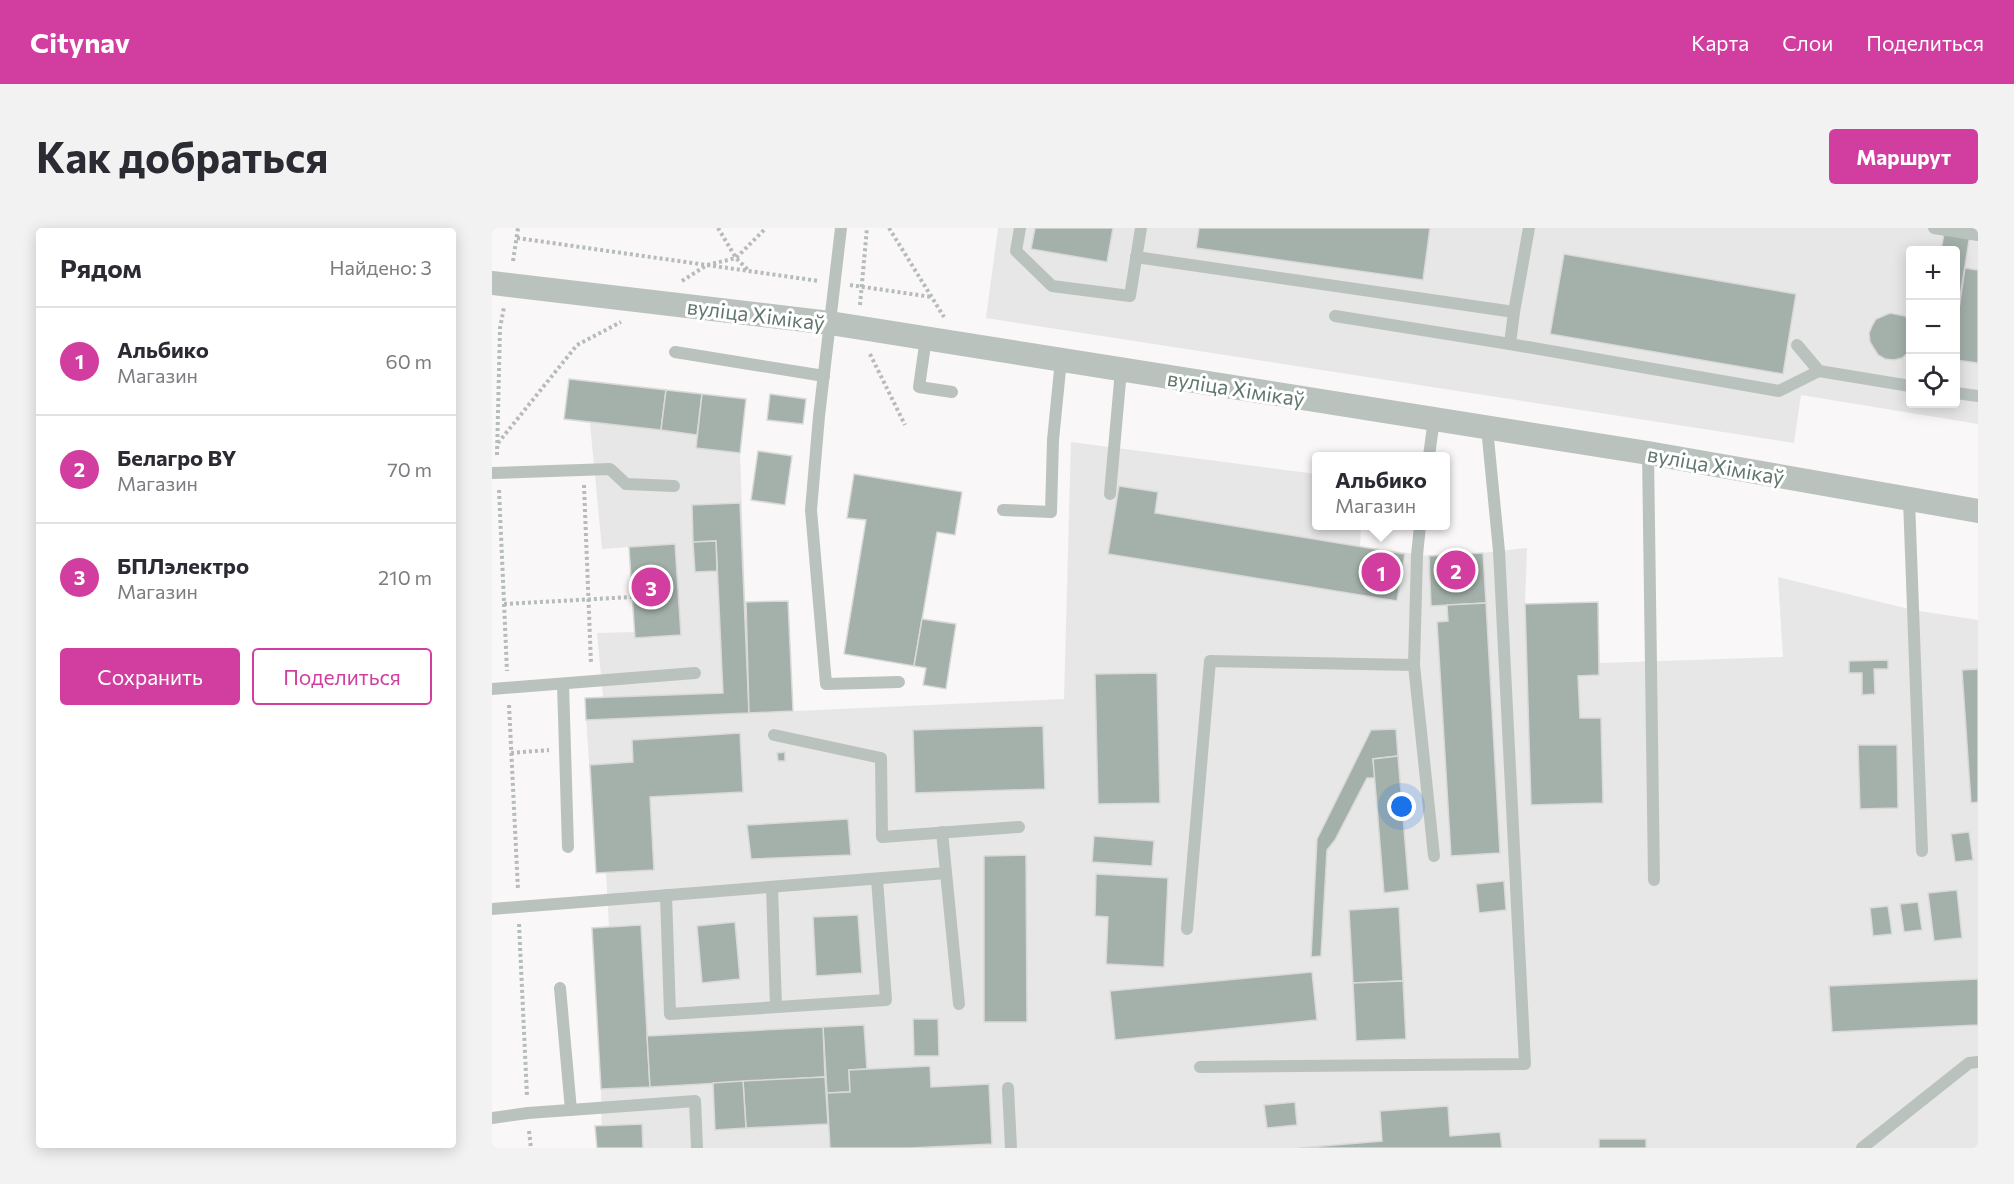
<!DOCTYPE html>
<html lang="ru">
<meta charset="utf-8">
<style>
:root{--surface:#fff;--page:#f2f2f3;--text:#2b2b33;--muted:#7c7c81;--line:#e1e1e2;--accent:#d13ea0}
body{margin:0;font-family:Commissioner,sans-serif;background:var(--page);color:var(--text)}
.controls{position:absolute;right:18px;top:18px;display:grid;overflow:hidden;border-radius:6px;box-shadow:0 3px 15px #0003}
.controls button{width:54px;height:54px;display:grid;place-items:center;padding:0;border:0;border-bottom:2px solid var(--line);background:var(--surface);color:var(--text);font:30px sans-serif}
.you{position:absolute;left:910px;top:579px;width:21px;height:21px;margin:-15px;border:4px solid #fff;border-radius:50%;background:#1a73e8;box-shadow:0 0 0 9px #1a73e833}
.badge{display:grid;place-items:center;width:39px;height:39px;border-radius:50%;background:var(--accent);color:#fff;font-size:20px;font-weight:700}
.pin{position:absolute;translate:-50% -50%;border:3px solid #fff;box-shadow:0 2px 6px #0006}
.popup{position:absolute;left:820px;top:224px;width:138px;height:78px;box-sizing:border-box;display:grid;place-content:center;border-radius:6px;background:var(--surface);filter:drop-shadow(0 2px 4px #0005);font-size:20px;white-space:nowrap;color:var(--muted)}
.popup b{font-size:22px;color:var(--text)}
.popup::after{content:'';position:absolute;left:50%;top:100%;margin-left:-12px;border:12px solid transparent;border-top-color:var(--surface)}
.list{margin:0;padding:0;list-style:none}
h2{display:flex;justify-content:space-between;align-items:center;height:78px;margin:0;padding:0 24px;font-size:26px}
h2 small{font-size:20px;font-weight:400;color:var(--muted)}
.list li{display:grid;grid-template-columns:39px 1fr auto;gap:18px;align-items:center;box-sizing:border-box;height:108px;padding:0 24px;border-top:2px solid var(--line)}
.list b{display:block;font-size:22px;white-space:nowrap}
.list p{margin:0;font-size:20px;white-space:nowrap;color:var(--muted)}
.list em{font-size:20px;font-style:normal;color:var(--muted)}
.actions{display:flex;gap:12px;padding:18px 24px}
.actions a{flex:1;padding:14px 0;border:2px solid var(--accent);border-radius:6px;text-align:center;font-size:21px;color:var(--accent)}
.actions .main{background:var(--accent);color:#fff}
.icon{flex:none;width:33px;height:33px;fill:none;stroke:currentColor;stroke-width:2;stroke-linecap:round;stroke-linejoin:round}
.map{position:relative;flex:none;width:1486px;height:920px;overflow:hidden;border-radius:6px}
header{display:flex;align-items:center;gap:36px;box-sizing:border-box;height:84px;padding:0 30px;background:var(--accent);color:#fff}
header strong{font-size:28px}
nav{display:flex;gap:33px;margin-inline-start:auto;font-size:21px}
.intro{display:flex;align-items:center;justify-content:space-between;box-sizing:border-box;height:144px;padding:0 36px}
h1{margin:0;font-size:42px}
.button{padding:15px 27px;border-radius:6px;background:var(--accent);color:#fff;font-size:21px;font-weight:700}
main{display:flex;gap:36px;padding:0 36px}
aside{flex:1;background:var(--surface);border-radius:6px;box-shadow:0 3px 15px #0003}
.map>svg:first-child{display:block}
.built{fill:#e6e7e6;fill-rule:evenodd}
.building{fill:#a4b1aa;stroke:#dad9d9;stroke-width:1.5}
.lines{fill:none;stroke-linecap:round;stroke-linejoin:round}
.path{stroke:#b5bcb9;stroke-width:4;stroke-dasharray:3 3;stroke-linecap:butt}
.lane{stroke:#bac2be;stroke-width:12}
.street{stroke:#bac2be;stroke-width:24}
.labels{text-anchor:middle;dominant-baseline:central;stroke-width:6;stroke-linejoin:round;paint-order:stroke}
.street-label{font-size:21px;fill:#62786f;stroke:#fff}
</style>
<header>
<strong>Citynav</strong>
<nav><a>Карта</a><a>Слои</a><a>Поделиться</a></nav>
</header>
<div class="intro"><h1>Как добраться</h1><a class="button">Маршрут</a></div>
<main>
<aside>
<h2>Рядом<small>Найдено: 3</small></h2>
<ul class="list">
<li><span class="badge">1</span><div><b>Альбико</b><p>Магазин</p></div><em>60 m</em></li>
<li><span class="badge">2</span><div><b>Белагро BY</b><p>Магазин</p></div><em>70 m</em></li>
<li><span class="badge">3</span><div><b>БПЛэлектро</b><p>Магазин</p></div><em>210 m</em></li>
</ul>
<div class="actions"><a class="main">Сохранить</a><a>Поделиться</a></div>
</aside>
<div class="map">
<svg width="1486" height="920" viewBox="0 0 1486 920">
<rect width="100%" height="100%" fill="#f9f7f7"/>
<g class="built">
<path d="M506,0H1486V196L1309,167L1302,215L494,90ZM1418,22H1464V176H1418Z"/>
<polygon points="77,151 254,171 248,225 257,485 572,471 579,214 824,246 824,298 869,298 868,318 937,328 991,325 1035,320 1033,376 1106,374 1108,435 1291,429 1286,349 1421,382 1486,392 1486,920 110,920 109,861 100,700 117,698 114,645 104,645 93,470 111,469 105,405 143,404 137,319 110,321 98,195 72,191"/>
</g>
<g class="building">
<polygon points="543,0 621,0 615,34 539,21"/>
<polygon points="707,0 938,0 931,52 704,20"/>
<polygon points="1453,0 1479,0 1468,69 1464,68 1464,22 1449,22"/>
<polygon points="1072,26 1304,66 1291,146 1058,106"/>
<polygon points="1473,40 1486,42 1486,135 1464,132 1464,101"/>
<polygon points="1398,85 1413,88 1418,93 1418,123 1410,130 1402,132 1393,131 1386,127 1378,114 1377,105 1380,98 1384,91"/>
<polygon points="77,151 174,162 169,202 72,191"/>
<polygon points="174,162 210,166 205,207 169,202"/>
<polygon points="210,166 254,171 248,225 204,220"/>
<polygon points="278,166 314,171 311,196 275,192"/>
<polygon points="266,223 300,228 293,277 259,272"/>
<polygon points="362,246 470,264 463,307 445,304 422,438 352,426 374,292 355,290"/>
<polygon points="627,258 666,264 663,285 913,326 905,373 616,326"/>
<polygon points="248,275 257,485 94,492 93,470 231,465 224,313 201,314 200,277"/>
<polygon points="224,313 225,343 203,344 201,314"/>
<polygon points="183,316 189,407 143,410 137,319"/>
<polygon points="991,325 994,375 939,378 937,328"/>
<polygon points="296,373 301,483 257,485 254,374"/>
<polygon points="1106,374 1107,447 1086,448 1088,490 1109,490 1111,575 1039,577 1033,376"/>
<polygon points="994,375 1008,625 959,628 945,394 956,393 955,377"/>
<polygon points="430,391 464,396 454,461 431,457 434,440 422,438"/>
<polygon points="1396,432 1396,441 1382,441 1383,466 1370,467 1370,445 1357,445 1357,433"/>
<polygon points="1486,441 1486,574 1479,575 1470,442"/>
<polygon points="665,445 668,575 606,576 603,446"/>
<polygon points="551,498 553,561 423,565 421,502"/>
<polygon points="904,501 906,528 881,531 883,550 875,550 843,612 835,622 829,728 819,729 825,611 879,502"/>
<polygon points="248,505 251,564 158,569 162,642 104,645 98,537 141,534 140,512"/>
<polygon points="1366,517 1405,517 1406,580 1368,581"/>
<polygon points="293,524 293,533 286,533 285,525"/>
<polygon points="906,528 917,662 892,665 881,531"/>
<polygon points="356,591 359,627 259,631 255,597"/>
<polygon points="1477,604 1481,632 1463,634 1459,606"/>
<polygon points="602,608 662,613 660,638 600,634"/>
<polygon points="534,627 535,794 492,794 492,628"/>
<polygon points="604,646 676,650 672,739 614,736 616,689 603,688"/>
<polygon points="1012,653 1014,682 987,685 984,656"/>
<polygon points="1465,662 1470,710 1442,713 1436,665"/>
<polygon points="1426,674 1430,702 1412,704 1408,676"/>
<polygon points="1396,678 1400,706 1381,708 1378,680"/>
<polygon points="907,679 911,753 861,755 857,682"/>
<polygon points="366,687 370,745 324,748 321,689"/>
<polygon points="243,694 248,751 210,755 205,698"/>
<polygon points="149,697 158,859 109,861 100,700"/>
<polygon points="820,744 825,792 623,812 618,763"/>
<polygon points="1486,751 1486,797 1340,804 1337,758"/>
<polygon points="911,753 914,811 864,813 861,755"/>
<polygon points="421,791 446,791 447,828 422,828"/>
<polygon points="372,797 375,841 357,842 358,864 335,865 331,799"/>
<polygon points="331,799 333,849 158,859 155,808"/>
<polygon points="438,838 439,859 497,856 500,916 418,920 338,920 335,865 358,864 357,842"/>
<polygon points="333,849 336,896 254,900 251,853"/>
<polygon points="251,853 254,900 223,902 221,855"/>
<polygon points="803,874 805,897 775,900 772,877"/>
<polygon points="956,878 958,908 1008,904 1010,920 807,920 890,913 888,883"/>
<polygon points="150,896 151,920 105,920 103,898"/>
<rect x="1107" y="911" width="47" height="9"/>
</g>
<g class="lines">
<g class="path">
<polyline points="226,0 244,30 257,43"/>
<polyline points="397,0 452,89"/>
<polyline points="25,10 327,53"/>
<polyline points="21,33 26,0"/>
<polyline points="190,53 215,37 244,30 274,0"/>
<polyline points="358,57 440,69"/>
<polyline points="368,77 375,0"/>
<polyline points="378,126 413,197"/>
<polyline points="6,215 85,117 129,94"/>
<polyline points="5,227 8,100 12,79"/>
<polyline points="92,257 99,436"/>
<polyline points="7,262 15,443"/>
<polyline points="12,376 140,369"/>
<polyline points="17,477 26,662"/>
<polyline points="19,525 57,522"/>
<polyline points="27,696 35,868"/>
<polyline points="37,903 39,920"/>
</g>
<g class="lane">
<polyline points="349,0 327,188 319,282 334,456 407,454"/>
<polyline points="528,0 524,23 560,58 638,68 649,0"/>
<polyline points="1442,0 1486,7"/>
<polyline points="644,29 1022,84"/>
<polyline points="843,88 1018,116 1022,84 1037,0"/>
<polyline points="434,110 427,159 460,164"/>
<polyline points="1018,116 1287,163 1327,143"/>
<polyline points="1305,117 1327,143 1418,158"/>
<polyline points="183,124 332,148"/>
<polyline points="1464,165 1486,168"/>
<polyline points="1156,225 1162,652"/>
<polyline points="937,228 942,191"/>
<polyline points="0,245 118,241 134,256 182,258"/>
<polyline points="618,266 629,142"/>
<polyline points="1417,272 1430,623"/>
<polyline points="511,282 559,284 561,212 569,132"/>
<polyline points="928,298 925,327 922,437 942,628"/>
<polyline points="71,456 76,619"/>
<polyline points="0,461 203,445"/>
<polyline points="282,507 389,530 390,609 527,599"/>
<polyline points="450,604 467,776"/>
<polyline points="280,659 284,779"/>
<polyline points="174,667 178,786 394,772 385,651"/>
<polyline points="0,681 454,645"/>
<polyline points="695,701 718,433 922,437"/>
<polyline points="68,760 79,882"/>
<polyline points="708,839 1033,836 1007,323 995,200"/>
<polyline points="516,860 519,920"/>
<polyline points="0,890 36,885 203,873 205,920"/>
<polyline points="1370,920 1477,835 1486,834"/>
</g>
<polyline class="street" points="0,55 338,95 1156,225 1486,283"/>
</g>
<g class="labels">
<g class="street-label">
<text transform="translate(264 86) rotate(7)">вуліца Хімікаў</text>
<text transform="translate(744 160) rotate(9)">вуліца Хімікаў</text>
<text transform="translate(1224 237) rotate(10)">вуліца Хімікаў</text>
</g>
</g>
</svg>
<div class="controls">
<button>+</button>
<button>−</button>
<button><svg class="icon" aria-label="locate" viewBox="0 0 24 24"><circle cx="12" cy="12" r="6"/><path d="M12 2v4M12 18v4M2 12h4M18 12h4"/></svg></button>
</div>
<div class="you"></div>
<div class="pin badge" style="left:889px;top:344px">1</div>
<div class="popup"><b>Альбико</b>Магазин</div>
<div class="pin badge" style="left:964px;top:342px">2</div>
<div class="pin badge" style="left:159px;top:359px">3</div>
</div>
</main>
